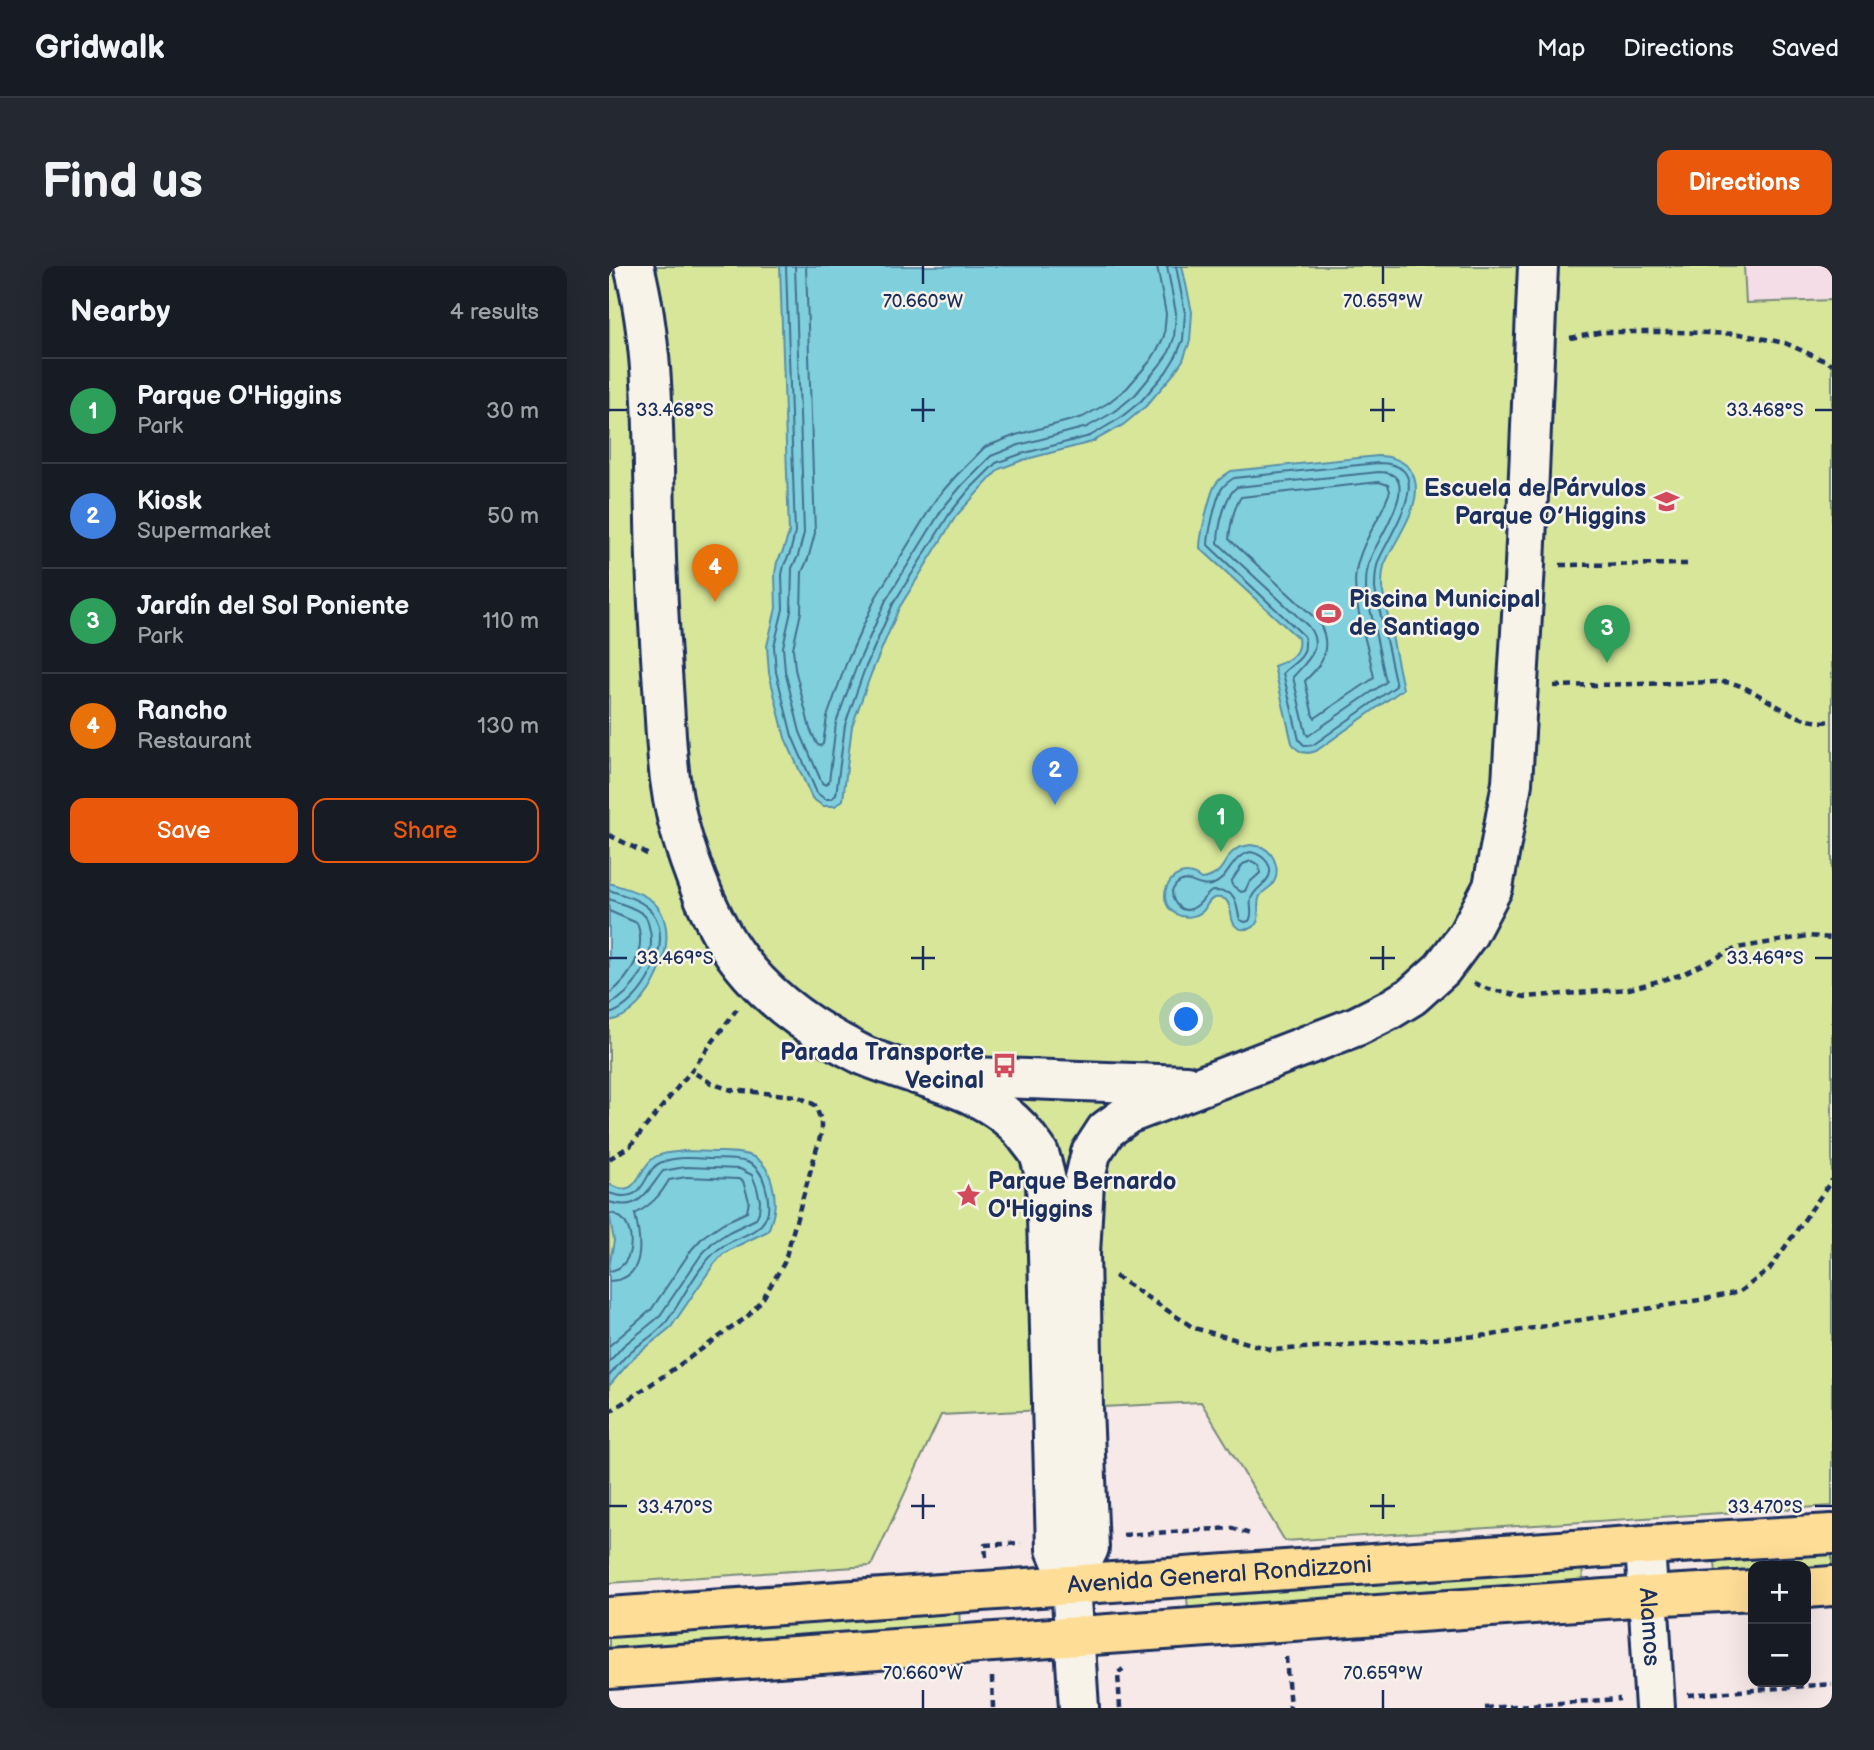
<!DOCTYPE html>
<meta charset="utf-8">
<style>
:root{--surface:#171b24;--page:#242831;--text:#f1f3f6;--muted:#9ea1a6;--line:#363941;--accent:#ea580c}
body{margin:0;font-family:"Balsamiq Sans",sans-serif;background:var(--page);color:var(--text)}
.controls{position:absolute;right:21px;bottom:21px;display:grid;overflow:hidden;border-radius:14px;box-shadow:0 7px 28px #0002}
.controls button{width:63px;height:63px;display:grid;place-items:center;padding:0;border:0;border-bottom:2px solid var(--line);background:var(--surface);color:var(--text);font:35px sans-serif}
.you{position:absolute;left:578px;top:754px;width:24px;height:24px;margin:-18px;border:5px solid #fff;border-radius:50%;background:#1a73e8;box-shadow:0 0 0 10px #1a73e833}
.badge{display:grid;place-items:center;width:46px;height:46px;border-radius:50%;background:var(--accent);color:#fff;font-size:23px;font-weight:700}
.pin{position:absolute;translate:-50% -58px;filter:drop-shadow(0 2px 4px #0008)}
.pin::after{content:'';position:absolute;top:37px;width:24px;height:21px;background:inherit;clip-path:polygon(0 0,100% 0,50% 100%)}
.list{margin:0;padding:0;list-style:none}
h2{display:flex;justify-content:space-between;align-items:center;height:91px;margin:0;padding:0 28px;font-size:30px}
h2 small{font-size:23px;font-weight:400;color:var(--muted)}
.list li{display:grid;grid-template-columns:46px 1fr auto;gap:21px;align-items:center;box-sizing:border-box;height:105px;padding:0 28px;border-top:2px solid var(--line)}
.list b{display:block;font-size:26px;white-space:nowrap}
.list p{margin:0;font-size:23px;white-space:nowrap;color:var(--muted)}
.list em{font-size:23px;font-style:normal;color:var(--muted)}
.actions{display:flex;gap:14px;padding:21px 28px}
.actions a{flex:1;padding:16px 0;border:2px solid var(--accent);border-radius:14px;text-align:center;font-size:24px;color:var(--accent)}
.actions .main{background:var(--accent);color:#fff}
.map{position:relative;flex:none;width:1223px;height:1442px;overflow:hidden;border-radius:14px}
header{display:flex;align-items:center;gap:42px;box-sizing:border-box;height:98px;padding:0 35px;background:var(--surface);border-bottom:2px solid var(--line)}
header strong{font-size:33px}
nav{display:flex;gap:38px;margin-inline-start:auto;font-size:24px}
.intro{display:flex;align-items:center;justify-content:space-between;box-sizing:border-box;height:168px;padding:0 42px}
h1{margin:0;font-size:49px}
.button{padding:18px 32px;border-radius:14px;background:var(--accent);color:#fff;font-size:24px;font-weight:700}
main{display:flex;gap:42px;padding:0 42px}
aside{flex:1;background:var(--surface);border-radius:14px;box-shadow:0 7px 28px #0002}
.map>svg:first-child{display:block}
.built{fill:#f4dde6}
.green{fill:#d7e699;stroke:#798a7c;stroke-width:2}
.water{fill:#80cfdc;stroke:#588faa;stroke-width:2}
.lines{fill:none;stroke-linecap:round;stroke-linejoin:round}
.shore{stroke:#436f90;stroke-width:2}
.minor-casing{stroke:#1b2f5e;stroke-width:44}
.major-casing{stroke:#1b2f5e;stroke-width:44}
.path{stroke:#1b2f5e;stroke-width:4.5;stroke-dasharray:7 5;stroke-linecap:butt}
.minor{stroke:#f7f3e8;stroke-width:38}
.major{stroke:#fedd96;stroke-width:38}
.ticks{fill:none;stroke:#1b2f5e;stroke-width:2.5}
.labels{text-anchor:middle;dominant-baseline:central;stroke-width:5;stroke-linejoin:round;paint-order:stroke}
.poi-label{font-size:24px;font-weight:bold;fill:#1b2f5e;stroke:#f7f3e8;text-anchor:end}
.street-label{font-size:24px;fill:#1b2f5e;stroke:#f7f3e8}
.ticks-label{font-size:18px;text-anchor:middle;fill:#1b2f5e;stroke:#f7f3e8;stroke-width:5;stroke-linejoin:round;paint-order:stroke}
</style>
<header>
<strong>Gridwalk</strong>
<nav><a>Map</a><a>Directions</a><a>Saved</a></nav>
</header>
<div class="intro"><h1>Find us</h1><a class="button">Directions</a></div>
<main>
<aside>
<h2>Nearby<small>4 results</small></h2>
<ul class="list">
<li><span class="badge" style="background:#2e9e5b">1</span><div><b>Parque O'Higgins</b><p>Park</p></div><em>30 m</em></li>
<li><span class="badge" style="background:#3f7fe0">2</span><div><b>Kiosk</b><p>Supermarket</p></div><em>50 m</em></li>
<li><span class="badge" style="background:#2e9e5b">3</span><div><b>Jardín del Sol Poniente</b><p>Park</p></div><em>110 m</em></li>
<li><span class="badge" style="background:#e8710a">4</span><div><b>Rancho</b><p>Restaurant</p></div><em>130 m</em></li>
</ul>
<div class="actions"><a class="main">Save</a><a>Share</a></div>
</aside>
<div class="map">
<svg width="1223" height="1442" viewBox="0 0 1223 1442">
<rect width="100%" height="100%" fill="#f6e9e7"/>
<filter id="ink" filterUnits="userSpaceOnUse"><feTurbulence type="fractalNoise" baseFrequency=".0143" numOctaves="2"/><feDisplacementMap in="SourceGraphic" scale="14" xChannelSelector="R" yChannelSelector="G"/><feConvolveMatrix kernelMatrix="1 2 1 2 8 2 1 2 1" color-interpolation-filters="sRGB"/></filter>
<g filter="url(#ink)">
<polygon class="built" points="1135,0 1223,0 1223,34 1137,37"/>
<g class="green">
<polygon points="0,0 1135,0 1137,37 1223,34 1223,1240 676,1275 592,1136 332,1149 262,1300 0,1317"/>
<polygon points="1223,1281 1223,1302 1197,1303 1197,1300 1144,1300 1144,1305 1107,1307 1105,1287"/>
<polygon points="973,1296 974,1317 579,1342 577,1322"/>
<polygon points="350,1341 351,1362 0,1387 0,1366"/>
</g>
<g class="water">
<polygon points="171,0 573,0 583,46 581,75 574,94 563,110 537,140 514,159 483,176 414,194 390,203 347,250 290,342 262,408 243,460 234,534 226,540 214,540 203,532 176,472 160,407 158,380 167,342 166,308 168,296 174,285 180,267"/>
<path d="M769,190C781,190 795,194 802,205C820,234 785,273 775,300C773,308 773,314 773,322L794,423L707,485C697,489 689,487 683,477L665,400C679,395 692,388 689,372L591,282C591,269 600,233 605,221C609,213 615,210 622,205Z"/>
<path d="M642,579C646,580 650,580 653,581C667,588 672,607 663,619C659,623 654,625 651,630C645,641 657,658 639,663C636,663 632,664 629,662C619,656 625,641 616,633C612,632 608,631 605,632C598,635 598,641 594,645C587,651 575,653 567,648C541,633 566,592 592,613C617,611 613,589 631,581C632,581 641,579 642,579Z"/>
<path d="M0,617C15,622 38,627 48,640C75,673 40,749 0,755Z"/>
<path d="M74,885C87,885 100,886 113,886C139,887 155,888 163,917C168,935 166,948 159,965L128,980L114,988L105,998L62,1061L24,1092L0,1120V1001L5,975L0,946V918C31,935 28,901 46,891C55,886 65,887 74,885Z"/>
</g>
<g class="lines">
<g class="shore">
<polyline points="177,0 186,267 181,287 175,299 173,309 174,343 165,380 167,406 183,470 208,527 216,533 222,533 227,529 236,459 255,405 284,338 341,247 360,224 387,197 412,188 481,170 510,153 532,135 557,106 567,90 574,74 576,47 567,0"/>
<polyline points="186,0 195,267 189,290 183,302 182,345 174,381 176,405 191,466 213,517 217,519 220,516 227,457 247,402 277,334 334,242 354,218 382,190 410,179 478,161 505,146 526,129 550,100 560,86 565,72 567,47 558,0"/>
<polyline points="197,0 206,267 199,293 193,306 192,346 184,382 186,403 201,463 208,478 211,480 214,478 218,451 237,398 267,331 327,233 346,211 376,181 407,169 474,151 499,137 518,122 542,94 550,81 555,70 557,48 548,0"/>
<path d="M769,197C833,197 779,270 769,296C766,305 766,314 766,323L787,420L704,479L696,480L690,474L674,407C687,394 700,392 695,370L599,279C599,268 607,234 612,224C615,218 620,215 625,212Z"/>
<path d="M770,206C817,206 770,271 762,291C757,302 757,313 757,324L777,416L699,470L697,467L684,411C698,395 716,382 699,360L609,277C609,262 616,229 628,221Z"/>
<path d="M770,216L779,219L781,225C772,252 752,276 747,305C742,333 760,382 765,412L706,452L704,450L696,415C701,409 708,404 711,397C720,382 717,364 706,352L620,273C621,260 625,241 632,231Z"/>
<path d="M642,586C655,589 668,602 657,615C651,622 645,624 642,633C640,641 645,647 640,655L636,656L631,654C625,634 631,625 603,625C595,630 592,638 586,641C573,650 563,637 563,625C575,602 587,624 603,619C622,612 621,590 642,586Z"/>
<polygon points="642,595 650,599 651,607 640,617 636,625 632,626 623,619 622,616 634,598"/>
<path d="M0,624C14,629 34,634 43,646C67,676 33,739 0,748"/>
<path d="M0,633C11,638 27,641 36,650C39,654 40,660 41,665C47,693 24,727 0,739"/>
<path d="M0,645L28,657C38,683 22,712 0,728"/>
<path d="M0,927C40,941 32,903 53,896C68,890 86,892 101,893C126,894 148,889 156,919C159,928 160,936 159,945C155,968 127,970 111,982C87,1001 75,1032 58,1055C48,1068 33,1076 21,1086C13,1093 7,1102 0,1110"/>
<path d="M0,936C31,946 38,925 54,905L76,901L131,903L143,909L148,922L151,935L150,946L147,953L120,966L103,977L92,989L50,1051L14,1080L0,1096"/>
<path d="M0,947C29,949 29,1003 0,1005"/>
<path d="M0,1015C38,1014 32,974 26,948C42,939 51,930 60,914L77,911L129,913L134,915L140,935L138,946L114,957L95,970L83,983L42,1044L0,1080"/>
</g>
<defs>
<g id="minor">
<path d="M25,0C46,82 44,169 46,254C47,309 50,364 54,420C56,451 57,482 61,513C67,564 89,625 114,670C142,718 183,751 231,777C239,781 247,786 256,790C310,813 379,821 417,870C421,876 427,882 430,888C433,896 435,906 437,915L447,1283L462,1318L470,1442"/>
<polyline points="336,810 577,819"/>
<path id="s1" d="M1036,1279L1046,1442"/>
<polyline points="462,1318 480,1282 474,1142 471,987 475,916 482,887 497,864 519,848 748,760 780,744 803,730 833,703 859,668 884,621 903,517 916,299 929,0"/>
</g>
<g id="major">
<polyline points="1197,1322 1223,1320"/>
<path id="s2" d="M0,1351L1036,1279L1223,1268"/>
<polyline points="0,1403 1039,1330 1144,1324"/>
</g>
</defs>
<use href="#minor" class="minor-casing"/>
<use href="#major" class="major-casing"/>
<g class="path">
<polyline points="961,72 994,66 1066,66 1131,68 1176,77 1223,98"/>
<polyline points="951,299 1079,298"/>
<path d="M945,420L1109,416C1114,416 1121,416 1126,418C1158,428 1186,461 1223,455"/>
<polyline points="0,569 40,589"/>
<polyline points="865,717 879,723 916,731 1020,723 1071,709 1128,682 1199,670 1223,672"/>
<polyline points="0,893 21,880 82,805 128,743"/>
<polyline points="506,1010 585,1062 664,1084 883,1069 1096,1033 1130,1026 1160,1004 1223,914"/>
<polyline points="0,1146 56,1109 138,1051 153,1034 175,997 212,868 212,854 206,839 188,830 123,824 104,818 82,805"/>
<polyline points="514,1269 623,1262 644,1269"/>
<polyline points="377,1291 376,1279 412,1277"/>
<polyline points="677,1391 681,1442"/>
<polyline points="383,1411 384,1442"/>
<polyline points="1079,1429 1223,1418"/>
<polyline points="511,1442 509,1407 514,1403"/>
<polyline points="876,1442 1011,1433"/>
</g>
<use href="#minor" class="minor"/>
<use href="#major" class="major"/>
</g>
</g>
<path class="ticks" d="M314,0V18M774,0V18M314,132V156M774,132V156M0,144H18M302,144H326M761,144H786M1206,144H1223M314,680V704M774,680V704M0,692H18M302,692H326M761,692H786M1206,692H1223M314,1228V1253M774,1228V1253M0,1240H18M302,1240H326M761,1240H786M1206,1240H1223M314,1424V1442M774,1424V1442"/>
<defs>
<symbol id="school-bare" viewBox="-9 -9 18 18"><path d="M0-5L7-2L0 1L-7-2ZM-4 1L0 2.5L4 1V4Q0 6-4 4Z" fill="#d1495b" stroke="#f7f3e8" stroke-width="2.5" paint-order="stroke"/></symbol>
<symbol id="stadium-bare" viewBox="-9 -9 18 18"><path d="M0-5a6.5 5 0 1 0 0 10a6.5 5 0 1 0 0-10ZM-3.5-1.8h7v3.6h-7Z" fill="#d1495b" stroke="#f7f3e8" stroke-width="2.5" paint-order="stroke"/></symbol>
<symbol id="bus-bare" viewBox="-9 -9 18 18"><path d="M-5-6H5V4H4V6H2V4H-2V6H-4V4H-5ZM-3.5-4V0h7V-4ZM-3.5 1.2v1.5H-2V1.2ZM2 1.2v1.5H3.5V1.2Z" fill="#d1495b" stroke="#f7f3e8" stroke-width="2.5" paint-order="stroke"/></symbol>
<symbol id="sight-bare" viewBox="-9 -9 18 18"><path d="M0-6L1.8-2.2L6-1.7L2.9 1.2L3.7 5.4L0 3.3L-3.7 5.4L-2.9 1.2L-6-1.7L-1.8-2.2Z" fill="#d1495b" stroke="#f7f3e8" stroke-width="2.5" paint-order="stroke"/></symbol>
</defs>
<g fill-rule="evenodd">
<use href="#school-bare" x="1040" y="218" width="35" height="35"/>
<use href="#stadium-bare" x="702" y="330" width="35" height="35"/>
<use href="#bus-bare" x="378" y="782" width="35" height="35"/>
<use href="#sight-bare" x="342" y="912" width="35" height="35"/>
</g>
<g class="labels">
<g class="poi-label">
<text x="1037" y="222">Escuela de Párvulos<tspan x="1037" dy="28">Parque O’Higgins</tspan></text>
<text x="740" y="333" text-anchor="start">Piscina Municipal<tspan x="740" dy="28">de Santiago</tspan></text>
<text x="375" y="786">Parada Transporte<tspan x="375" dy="28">Vecinal</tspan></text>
<text x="379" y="915" text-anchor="start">Parque Bernardo<tspan x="379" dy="28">O'Higgins</tspan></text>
</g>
<g class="street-label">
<text stroke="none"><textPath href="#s2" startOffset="612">Avenida General Rondizzoni</textPath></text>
<text stroke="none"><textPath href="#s1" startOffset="82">Alamos</textPath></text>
</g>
</g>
<g class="ticks-label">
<text x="314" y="41">70.660°W</text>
<text x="774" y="41">70.659°W</text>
<text x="66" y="150">33.468°S</text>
<text x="1156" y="150">33.468°S</text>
<text x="66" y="698">33.469°S</text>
<text x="1156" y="698">33.469°S</text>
<text x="66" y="1247">33.470°S</text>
<text x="1156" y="1247">33.470°S</text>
<text x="314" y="1413">70.660°W</text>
<text x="774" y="1413">70.659°W</text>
</g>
</svg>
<div class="controls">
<button>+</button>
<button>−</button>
</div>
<div class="you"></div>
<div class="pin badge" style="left:612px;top:586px;background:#2e9e5b">1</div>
<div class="pin badge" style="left:446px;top:539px;background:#3f7fe0">2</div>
<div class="pin badge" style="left:998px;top:397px;background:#2e9e5b">3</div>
<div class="pin badge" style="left:106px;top:336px;background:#e8710a">4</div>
</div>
</main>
